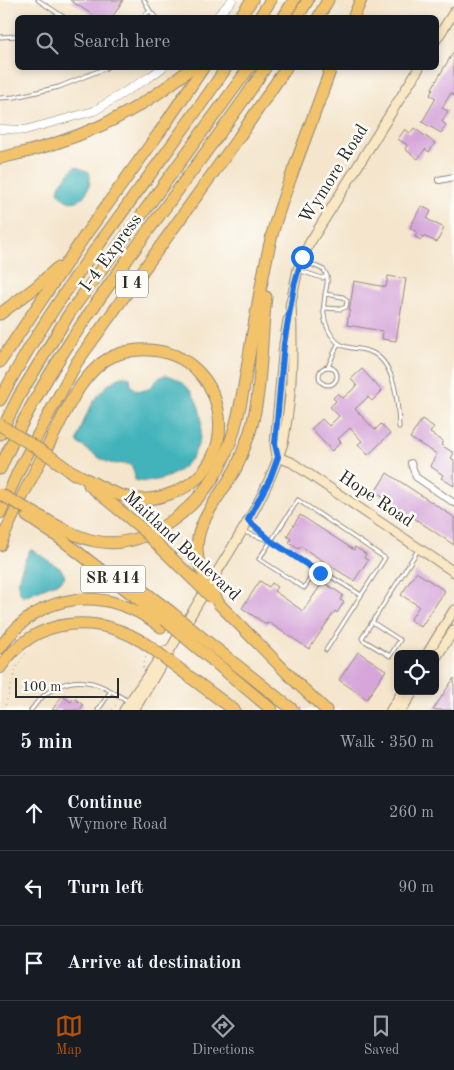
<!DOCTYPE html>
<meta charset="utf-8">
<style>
:root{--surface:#171b24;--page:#20242c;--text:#f1f3f6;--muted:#9ea1a6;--line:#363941;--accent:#b45309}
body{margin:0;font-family:"Old Standard TT",serif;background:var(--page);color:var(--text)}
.controls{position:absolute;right:15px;bottom:15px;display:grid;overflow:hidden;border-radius:8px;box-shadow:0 2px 8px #0003}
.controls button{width:45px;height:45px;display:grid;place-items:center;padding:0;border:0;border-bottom:1px solid var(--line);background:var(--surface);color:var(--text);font:25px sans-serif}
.scale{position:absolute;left:15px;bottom:12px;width:104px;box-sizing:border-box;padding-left:5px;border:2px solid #2b2b2b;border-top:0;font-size:14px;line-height:18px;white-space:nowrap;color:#2b2b2b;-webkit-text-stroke:4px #fdfcf7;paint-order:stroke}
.stop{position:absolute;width:15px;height:15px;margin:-11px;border:4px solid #1a73e8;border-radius:50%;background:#fff}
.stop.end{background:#1a73e8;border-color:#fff;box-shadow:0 1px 5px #0008}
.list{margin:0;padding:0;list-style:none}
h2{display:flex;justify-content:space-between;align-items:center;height:65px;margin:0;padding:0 20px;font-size:21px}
h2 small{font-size:16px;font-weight:400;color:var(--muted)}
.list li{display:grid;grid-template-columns:32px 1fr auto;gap:15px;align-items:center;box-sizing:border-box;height:75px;padding:0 20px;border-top:1px solid var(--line)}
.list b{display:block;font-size:19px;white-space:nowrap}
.list p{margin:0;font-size:16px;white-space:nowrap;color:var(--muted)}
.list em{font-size:16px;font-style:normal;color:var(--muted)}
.icon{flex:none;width:28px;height:28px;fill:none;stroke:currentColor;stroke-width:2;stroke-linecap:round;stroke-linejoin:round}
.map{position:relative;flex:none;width:454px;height:710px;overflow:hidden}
.search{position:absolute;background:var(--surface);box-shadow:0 2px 8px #0003;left:15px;right:15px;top:15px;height:55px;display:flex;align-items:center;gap:12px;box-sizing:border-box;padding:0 18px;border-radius:8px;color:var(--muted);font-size:19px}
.sheet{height:290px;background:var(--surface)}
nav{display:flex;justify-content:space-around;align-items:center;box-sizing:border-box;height:70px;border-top:1px solid var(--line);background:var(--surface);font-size:14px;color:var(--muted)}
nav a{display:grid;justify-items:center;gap:2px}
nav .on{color:var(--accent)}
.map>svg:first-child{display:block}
.water{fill:#43b3bb;stroke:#376f73}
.building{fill:#d6a6da}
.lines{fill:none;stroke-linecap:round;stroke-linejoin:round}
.service-casing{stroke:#90887c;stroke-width:5}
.minor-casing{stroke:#90887c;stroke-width:8}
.tertiary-casing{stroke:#90887c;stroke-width:9}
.secondary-casing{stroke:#90887c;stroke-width:11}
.motorway-casing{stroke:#90887c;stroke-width:13}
.path{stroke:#90887c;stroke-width:1;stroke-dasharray:1 4;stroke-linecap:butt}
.service{stroke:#fff;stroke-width:3}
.minor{stroke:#fff;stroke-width:6}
.tertiary{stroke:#fff;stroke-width:8}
.secondary{stroke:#fae7c3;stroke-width:9}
.motorway{stroke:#f2c36a;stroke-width:11}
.motorway-bridge-casing{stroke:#90887c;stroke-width:13;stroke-linecap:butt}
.motorway-bridge{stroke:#f2c36a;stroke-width:11}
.route{stroke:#1a73e8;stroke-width:6}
.labels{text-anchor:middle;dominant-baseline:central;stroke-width:5;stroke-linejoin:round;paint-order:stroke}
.shield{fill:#fdfcf7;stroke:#6a6a68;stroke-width:1}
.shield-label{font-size:16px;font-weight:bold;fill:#2b2b2b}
.street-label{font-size:18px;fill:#2b2b2b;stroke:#fdfcf7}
</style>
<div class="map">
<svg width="454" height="710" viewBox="0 0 454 710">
<rect width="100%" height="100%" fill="#fdfcf7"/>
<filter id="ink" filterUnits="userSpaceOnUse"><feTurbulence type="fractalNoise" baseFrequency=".02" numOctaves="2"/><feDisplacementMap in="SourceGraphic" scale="10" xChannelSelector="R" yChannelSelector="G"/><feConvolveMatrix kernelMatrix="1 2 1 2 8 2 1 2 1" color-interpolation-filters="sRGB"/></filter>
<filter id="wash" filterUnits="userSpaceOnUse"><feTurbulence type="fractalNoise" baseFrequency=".0096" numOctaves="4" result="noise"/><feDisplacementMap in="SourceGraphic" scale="20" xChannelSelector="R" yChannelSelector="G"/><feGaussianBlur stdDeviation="1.12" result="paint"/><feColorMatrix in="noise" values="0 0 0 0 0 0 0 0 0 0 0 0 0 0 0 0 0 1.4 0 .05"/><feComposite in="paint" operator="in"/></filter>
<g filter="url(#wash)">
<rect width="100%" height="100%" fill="#f4e5cc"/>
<g class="water">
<path d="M75,166L89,172C94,186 81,208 66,200C63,199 61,194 58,191L60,184Z"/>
<path d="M166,375C176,377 185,383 191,392C214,424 198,472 157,480C150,481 141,483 135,480C134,457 123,466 110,463C100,460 89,450 79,444L77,440C85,416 97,384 125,376L130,378L131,385L135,390C155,394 151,378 166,375Z"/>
<path d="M30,550L34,551L61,569L65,577L61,581L24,596L20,593C15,581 24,561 30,550Z"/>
</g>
<g id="blocks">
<g class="building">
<polygon points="70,0 123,0 112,18 97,18"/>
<polygon points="454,51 454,96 451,93 442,108 448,111 442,122 446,125 441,133 422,122 436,98 430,95 433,89 432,88"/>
<polygon points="414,128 435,143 429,152 425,149 418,159 405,149 407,145 398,139 405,129 410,133"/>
<polygon points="421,206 431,211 427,219 444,228 437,242 423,236 421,240 415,237 417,232 410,228"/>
<polygon points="388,276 406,279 396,341 382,339 383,331 347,325 354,281 386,287"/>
<polygon points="362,369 382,391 372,401 368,397 355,409 375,430 381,424 390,434 368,455 358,444 362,441 350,428 338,439 341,442 332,451 311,429 322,419 329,426 339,416 330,407 336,401 333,398 338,393 343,398 357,386 351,379"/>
<polygon points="422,419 434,427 430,433 443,441 441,445 454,453 451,458 454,460 454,486 441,478 443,475 430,466 437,454 410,438"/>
<polygon points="387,473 454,517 454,545 375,492"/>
<polygon points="300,515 354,550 355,547 366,554 364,558 368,560 354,581 300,546 299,549 289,543 291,539 287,536"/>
<polygon points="416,572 445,591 421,627 410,620 419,606 401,595"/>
<polygon points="260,581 269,587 272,583 277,587 274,591 303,611 323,582 343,595 340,600 344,602 337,613 335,611 309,649 268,622 267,625 242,608"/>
<polygon points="358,652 386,670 367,699 339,680"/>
<polygon points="454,678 454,710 433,710 444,693"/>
<polygon points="62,696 71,702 74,698 83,705 80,710 52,710"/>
</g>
</g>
</g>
<g filter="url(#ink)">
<use href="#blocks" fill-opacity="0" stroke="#90887c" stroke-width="1"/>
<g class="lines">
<defs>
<g id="service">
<polyline points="38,0 65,18"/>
<polyline points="144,0 150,11"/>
<polyline points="141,18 150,11 156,18"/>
<polyline points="0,37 18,36"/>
<polyline points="0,98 15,97 59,87 106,68"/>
<polyline points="298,270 322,278 327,276 324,270 302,260"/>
<path d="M327,276C328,283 326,288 325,295C323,306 323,319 328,329C340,355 355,344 373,353C396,365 398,404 399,427"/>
<polyline points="324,308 341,309 346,307 347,301 343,297 325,294"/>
<polyline points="328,367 338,344"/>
<circle cx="328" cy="376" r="9"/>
<polyline points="250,523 271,541 298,500 385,558 326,650"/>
<polyline points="244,532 271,541 320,573 330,576 361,595"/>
<polyline points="271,541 259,559 304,588 316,570"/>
<polyline points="372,622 400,640 390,656 363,640 362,638 418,550"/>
<path d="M31,710C45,690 67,677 92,683C105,686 117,695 128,701"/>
<polyline points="98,710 111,691"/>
</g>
<g id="minor">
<polyline points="439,180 454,177"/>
<polyline points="411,463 416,477 454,503"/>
</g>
<g id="tertiary">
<polyline points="216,18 232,0"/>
<polyline points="0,129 25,130 94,111 151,76 162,68"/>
</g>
<g id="secondary">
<polyline points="436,40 454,12"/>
<polyline points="290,307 298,269 309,244 419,68"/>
<polyline points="277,457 275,444 284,344 288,320"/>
<polyline points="277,457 291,462 454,572"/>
<polyline points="427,654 454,610"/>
<polyline points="435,659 454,630"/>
<polyline points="124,710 157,662 165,651"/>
<path d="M134,710C159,670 181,630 206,590C234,544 266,498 282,446C285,438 285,429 287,420C293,381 293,343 291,303"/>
<polyline points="391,710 403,691"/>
<polyline points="401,710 414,691"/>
</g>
<g id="motorway">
<polyline points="239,18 252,0"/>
<polyline points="259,18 271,0"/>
<polyline points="283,18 294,0"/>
<polyline points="297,18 308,0"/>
<polyline points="318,18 328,0"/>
<polyline points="353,18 361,0"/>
<path d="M0,158C73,143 134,116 191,68"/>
<polyline points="0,314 35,288 57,268"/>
<polyline points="0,362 86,234 159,133 203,68"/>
<path d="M0,400C62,281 152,179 226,68"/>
<polyline points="0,434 19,396 69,314 249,68"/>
<polyline points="51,457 74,474"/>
<path d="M0,469C39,380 96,302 153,224C184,182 215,140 245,98L265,68"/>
<polyline points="89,485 140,527"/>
<path d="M27,509C48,520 71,536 95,541C119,546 143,539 164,526C231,484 238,422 250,350C256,313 262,276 271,239C277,213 287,188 296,163C308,131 320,99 331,68"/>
<polyline points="0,513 19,470 77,362 239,137 286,68"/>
<polyline points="27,516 61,539 165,620"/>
<polyline points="156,543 193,579"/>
<path d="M0,545C15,509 33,475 51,440C64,415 76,386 97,367C110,354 131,349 149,350C227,354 247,462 175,492C163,497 151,500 138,499C114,497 90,480 69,470"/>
<path d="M200,567C187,528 219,500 236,468C240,460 243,451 246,443C263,402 260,342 266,297"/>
<polyline points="115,573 137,586 171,612"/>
<polyline points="219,604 298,684 326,710"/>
<polyline points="199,635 293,710"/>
<polyline points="193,644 272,710"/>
<path d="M0,648C40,589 108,585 161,627"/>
<path d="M0,668C35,615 99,612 149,646"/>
<polyline points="178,668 234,710"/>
</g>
</defs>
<use href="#service" class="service-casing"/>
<use href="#minor" class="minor-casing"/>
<use href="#tertiary" class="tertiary-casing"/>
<use href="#secondary" class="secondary-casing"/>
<use href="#motorway" class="motorway-casing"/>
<g class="path">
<polyline points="143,668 146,655"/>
<polyline points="4,710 17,666 26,653"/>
<polyline points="112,710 118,702"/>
</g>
<use href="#service" class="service"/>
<use href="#minor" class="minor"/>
<use href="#tertiary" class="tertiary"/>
<use href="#secondary" class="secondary"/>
<use href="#motorway" class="motorway"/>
<defs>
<g id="motorway-bridge">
<polyline points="0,425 51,457"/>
<polyline points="0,494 27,509"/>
<polyline points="140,527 156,543"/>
<polyline points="200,567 219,604"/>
<polyline points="193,579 212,598"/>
<polyline points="171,612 199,635"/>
<polyline points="165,620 193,644"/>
<polyline points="149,646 178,668"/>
</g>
</defs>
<use href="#motorway-bridge" class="motorway-bridge-casing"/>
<use href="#motorway-bridge" class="motorway-bridge"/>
</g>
</g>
<g class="lines" filter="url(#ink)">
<polyline class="route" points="302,257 294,286 284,344 275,444 278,457 270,479 248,520 271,541 320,573"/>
</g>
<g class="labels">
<g class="shield">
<rect x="116" y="270.5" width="32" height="27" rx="4"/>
<rect x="80.5" y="565.5" width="65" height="27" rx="4"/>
</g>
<g class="shield-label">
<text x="132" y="284">I 4</text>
<text x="113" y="579">SR 414</text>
</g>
<g class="street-label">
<text transform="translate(334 174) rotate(-58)">Wymore Road</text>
<text transform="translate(111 253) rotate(-54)">I-4 Express</text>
<text transform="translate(376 499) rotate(34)">Hope Road</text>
<text transform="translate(182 546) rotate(43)">Maitland Boulevard</text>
</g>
</g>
</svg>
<div class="controls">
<button><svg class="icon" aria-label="locate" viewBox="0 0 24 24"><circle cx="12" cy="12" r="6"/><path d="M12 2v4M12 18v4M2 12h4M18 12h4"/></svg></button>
</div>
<div class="scale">100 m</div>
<div class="stop" style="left:302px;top:257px"></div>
<div class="stop end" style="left:320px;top:573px"></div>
<div class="search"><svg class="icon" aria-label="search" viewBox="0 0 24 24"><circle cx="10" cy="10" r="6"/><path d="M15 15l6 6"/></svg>Search here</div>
</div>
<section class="sheet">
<h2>5 min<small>Walk · 350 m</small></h2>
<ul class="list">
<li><svg class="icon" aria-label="ahead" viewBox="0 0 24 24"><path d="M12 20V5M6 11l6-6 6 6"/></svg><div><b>Continue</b><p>Wymore Road</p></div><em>260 m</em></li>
<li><svg class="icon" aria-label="left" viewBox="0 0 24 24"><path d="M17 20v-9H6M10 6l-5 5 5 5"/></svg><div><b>Turn left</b></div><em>90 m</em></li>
<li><svg class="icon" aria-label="arrive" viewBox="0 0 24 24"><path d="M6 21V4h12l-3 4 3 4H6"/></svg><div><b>Arrive at destination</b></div></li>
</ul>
</section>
<nav>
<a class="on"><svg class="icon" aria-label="map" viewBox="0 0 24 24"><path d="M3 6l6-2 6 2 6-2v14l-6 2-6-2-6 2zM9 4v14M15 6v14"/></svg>Map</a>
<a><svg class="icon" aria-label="directions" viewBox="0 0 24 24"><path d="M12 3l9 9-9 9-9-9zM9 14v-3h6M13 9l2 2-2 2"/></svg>Directions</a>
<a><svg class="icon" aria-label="saved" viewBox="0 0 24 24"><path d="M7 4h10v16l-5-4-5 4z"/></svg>Saved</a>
</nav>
